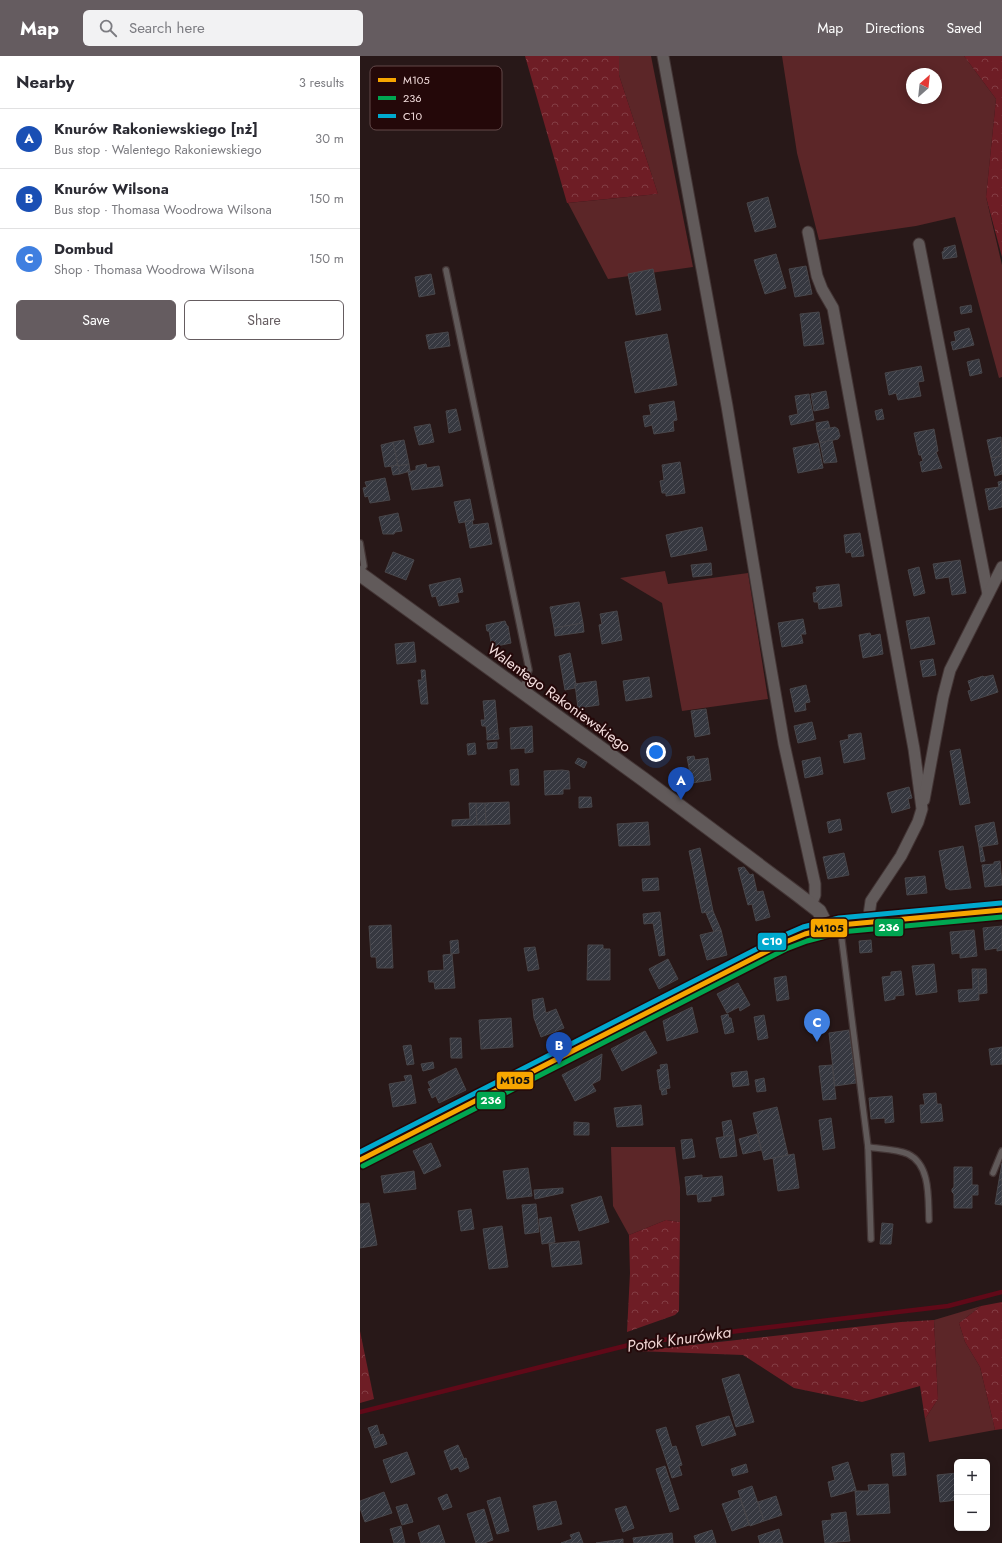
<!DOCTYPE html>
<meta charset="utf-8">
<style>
:root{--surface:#fff;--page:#f2f2f3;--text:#2b2b33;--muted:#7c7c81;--line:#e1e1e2;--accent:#655c60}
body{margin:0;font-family:Jost,sans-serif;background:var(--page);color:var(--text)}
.controls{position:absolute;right:12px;bottom:12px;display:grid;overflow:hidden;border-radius:6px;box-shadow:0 2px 10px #0003}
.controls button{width:36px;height:36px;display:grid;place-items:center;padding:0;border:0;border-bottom:1px solid var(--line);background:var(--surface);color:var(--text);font:20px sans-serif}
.compass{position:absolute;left:546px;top:12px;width:36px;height:36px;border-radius:50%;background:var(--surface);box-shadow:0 2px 10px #0003;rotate:27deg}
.you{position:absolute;left:296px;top:696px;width:14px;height:14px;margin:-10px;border:3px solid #fff;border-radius:50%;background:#1a73e8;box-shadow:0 0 0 6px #1a73e833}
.badge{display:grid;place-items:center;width:26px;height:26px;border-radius:50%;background:var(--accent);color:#fff;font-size:13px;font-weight:700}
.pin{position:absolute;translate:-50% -33px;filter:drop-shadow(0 1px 2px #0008)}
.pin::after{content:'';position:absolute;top:21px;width:14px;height:12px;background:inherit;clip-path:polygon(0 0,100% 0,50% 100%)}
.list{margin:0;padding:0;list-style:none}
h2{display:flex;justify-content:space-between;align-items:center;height:52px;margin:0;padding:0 16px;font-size:17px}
h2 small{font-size:13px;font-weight:400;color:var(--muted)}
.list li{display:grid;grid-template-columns:26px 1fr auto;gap:12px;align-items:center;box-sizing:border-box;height:60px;padding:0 16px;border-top:1px solid var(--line)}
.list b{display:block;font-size:15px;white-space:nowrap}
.list p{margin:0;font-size:13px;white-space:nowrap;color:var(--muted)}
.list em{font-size:13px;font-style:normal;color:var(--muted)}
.actions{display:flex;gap:8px;padding:12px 16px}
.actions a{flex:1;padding:9px 0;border:1px solid var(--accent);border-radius:6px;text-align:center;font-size:14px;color:var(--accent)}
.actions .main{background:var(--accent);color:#fff}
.icon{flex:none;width:22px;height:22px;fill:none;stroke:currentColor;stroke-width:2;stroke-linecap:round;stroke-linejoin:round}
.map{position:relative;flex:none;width:642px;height:1487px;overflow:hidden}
header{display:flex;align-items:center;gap:24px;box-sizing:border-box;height:56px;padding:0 20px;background:var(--accent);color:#fff}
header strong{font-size:19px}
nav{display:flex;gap:22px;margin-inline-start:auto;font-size:14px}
.search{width:280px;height:36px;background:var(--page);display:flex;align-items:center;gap:10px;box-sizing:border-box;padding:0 14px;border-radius:6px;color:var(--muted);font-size:15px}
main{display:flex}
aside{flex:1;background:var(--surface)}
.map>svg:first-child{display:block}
.grass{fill:#5c2628;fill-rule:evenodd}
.forest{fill:url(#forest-crowns)}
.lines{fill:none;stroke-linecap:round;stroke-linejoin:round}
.stream{stroke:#600918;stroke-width:4.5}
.building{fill:url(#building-hatch);stroke:#48464a}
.service-casing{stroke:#433535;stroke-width:8}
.minor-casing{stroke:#433535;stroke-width:13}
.tertiary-casing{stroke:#433535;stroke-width:16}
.service{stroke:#615a5a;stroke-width:5.5}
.minor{stroke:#615a5a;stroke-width:11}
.tertiary{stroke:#615a5a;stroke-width:14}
.bus-1-casing{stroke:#240809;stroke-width:8}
.bus-2-casing{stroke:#240809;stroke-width:8}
.bus-3-casing{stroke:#240809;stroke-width:8}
.bus-1{stroke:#f7a600;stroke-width:5}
.bus-2{stroke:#00a651;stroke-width:5}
.bus-3{stroke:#00a9ce;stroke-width:5}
.labels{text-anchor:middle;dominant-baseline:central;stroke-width:4;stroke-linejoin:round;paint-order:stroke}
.street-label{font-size:15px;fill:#f3dddd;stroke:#240809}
.water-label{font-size:16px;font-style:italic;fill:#eed3d2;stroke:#240809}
.key{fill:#240809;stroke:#624849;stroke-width:1}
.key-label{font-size:11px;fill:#f3dddd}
.line-badge{stroke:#240809;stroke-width:1.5}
.badge-label{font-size:11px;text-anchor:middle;font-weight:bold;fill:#fff}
.pale-badge-label{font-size:11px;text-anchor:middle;font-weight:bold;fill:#111}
</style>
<header>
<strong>Map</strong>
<div class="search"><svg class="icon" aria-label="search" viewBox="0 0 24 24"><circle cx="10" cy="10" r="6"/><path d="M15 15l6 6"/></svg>Search here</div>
<nav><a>Map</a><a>Directions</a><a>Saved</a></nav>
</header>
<main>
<aside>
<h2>Nearby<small>3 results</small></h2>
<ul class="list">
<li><span class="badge" style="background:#1a4fb4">A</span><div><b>Knurów Rakoniewskiego [nż]</b><p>Bus stop · Walentego Rakoniewskiego</p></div><em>30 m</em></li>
<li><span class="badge" style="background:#1a4fb4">B</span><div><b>Knurów Wilsona</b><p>Bus stop · Thomasa Woodrowa Wilsona</p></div><em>150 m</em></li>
<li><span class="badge" style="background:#3f7fe0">C</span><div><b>Dombud</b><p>Shop · Thomasa Woodrowa Wilsona</p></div><em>150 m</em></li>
</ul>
<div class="actions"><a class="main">Save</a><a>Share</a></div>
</aside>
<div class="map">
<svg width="642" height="1487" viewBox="0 0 642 1487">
<defs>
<pattern id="forest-crowns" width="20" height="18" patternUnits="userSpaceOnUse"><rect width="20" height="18" fill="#6e1d25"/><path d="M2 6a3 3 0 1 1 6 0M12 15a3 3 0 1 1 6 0" fill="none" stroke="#833d44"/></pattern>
<pattern id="building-hatch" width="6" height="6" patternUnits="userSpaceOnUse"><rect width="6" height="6" fill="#363840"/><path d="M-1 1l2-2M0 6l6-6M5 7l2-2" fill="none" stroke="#54545b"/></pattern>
</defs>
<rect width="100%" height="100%" fill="#281818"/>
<g class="grass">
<polygon points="259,0 291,0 333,211 248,223 208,147 298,138 259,19"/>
<path d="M422,0H604L636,43L626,141L642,209V321L639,322L595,161L556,170L459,184L437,97ZM552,18H576V42H552Z"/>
<polygon points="305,515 308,528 388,517 408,643 322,655 302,547 260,522"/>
<polygon points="251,1091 315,1091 320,1131 320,1166 306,1164 269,1179 253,1150"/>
<polygon points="621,1250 599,1267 605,1286 620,1311 635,1374 569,1386 565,1363 578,1343 574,1264"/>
</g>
<g class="forest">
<polygon points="165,0 259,0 259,19 298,138 207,147"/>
<polygon points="604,0 642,0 642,201 626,141 636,43"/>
<polygon points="306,1164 320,1166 319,1255 315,1259 267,1276 270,1217 269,1179"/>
<polygon points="642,1246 642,1373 635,1374 620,1311 605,1286 599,1267 621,1250"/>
<polygon points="574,1264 578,1343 565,1363 560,1330 502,1346 434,1332 383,1299 277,1295 541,1266"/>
<polygon points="0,1275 14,1343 0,1347"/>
</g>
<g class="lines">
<polyline class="stream" points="0,1356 277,1287 588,1250 642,1236"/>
</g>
<g class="building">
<polygon points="408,141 416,171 395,176 387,147"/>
<polygon points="595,189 597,201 583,203 582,196 584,195 584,192"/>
<polygon points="416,198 426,232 405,238 394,204"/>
<polygon points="446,210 452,238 435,241 429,213"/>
<polygon points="293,213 301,254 276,259 268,218"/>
<polygon points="71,218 75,238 59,241 55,221"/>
<polygon points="611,249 612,256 601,258 600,251"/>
<polygon points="459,256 464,288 444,290 440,258"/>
<polygon points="609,272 614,289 593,294 591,286 596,285 594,276"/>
<polygon points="88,276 90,290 69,293 66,279"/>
<polygon points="307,278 317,329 275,337 265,286"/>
<polygon points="619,303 622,317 610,320 607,306"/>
<polygon points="561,310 564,325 558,326 561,340 538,344 536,337 529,339 525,317"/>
<polygon points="466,335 469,352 454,355 451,338"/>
<polygon points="449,338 454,364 431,369 429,360 438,358 435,340"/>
<polygon points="314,345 317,364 313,365 314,375 294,378 292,369 285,371 283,360 291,359 289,349"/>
<polygon points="96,353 101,374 89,377 86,355"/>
<polygon points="522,353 524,363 517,364 515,355"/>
<polygon points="468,365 470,372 457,375 456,367"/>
<polygon points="70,368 74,386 59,389 54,371"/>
<polygon points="475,371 478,373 480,380 478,383 460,387 457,375"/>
<polygon points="574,373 578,395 576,396 582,412 562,416 560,406 563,405 561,399 559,399 554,377"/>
<polygon points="641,381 642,400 631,402 627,384"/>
<polygon points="44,384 49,408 38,410 33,386"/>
<polygon points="472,384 477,406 464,407 460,387"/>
<polygon points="33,386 38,409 25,411 21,389"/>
<polygon points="458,387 463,412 438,417 433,392"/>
<polygon points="642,400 642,418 635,420 631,402"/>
<polygon points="320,406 325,437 306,440 306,437 302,437 300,425 304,424 302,409"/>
<polygon points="49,408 50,415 40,418 38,410"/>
<polygon points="66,408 67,412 79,410 83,430 52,434 48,416 56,414 56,410"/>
<polygon points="38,409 40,418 33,419 31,410"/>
<polygon points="25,422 30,444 10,447 8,440 5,441 3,432 7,431 5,426"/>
<polygon points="642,425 642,451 629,454 625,433 639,431 638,426"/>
<polygon points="110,443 114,464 99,467 94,446"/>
<polygon points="38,457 42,475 35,476 34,478 23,478 19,461"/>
<polygon points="112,464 113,469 128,467 132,488 110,492 105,466"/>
<polygon points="342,471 347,494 311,501 306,479"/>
<polygon points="500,477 504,500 492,501 491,496 486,497 484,479"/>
<polygon points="33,496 54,504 46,524 25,516"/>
<polygon points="600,504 606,537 592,539 589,521 576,523 573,508"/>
<polygon points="351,507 352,519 333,521 331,509"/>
<polygon points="559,511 565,537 554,540 548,514"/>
<polygon points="100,522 103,536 97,537 99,546 79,550 76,540 72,541 69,529"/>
<polygon points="479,528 482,550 459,553 458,546 454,546 453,537 457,536 456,531"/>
<polygon points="219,546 223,567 194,572 190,551"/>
<polygon points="257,555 262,584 242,588 239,569 242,568 240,558"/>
<polygon points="569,561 575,588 551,593 546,565"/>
<polygon points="443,563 446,578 441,578 443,587 422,591 418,567"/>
<polygon points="145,565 147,570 148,570 151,587 132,591 129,575 127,575 126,569"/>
<polygon points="223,567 224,576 195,580 194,572"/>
<polygon points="510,577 511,580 520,578 523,598 503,602 499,579"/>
<polygon points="54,586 56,606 37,608 35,588"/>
<polygon points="210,597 216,628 215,628 215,632 205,634 199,600"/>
<polygon points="573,603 576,619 563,621 560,605"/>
<polygon points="61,614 65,614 68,648 61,648 58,624 62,624"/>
<polygon points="633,619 638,636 611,645 608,635 611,634 608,625 623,620 624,621"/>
<polygon points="289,621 292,641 266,645 263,625"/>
<polygon points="236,625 239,649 218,652 215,628"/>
<polygon points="446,629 450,646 445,647 446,654 435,656 430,633"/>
<polygon points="135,644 138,677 127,679 126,670 122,670 121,664 125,664 123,645"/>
<polygon points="346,653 350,678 335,681 331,655"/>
<polygon points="452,666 456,683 438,687 434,670"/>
<polygon points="172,670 173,696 165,697 165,692 151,693 150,672"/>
<polygon points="138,677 139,683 127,684 127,679"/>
<polygon points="501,677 505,703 484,707 480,685 489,683 488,679"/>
<polygon points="137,686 137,692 128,693 127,687"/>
<polygon points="115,687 116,698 108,699 107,688"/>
<polygon points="600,693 610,747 600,749 590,695"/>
<polygon points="334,700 335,704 348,702 351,724 332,727 327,701"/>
<polygon points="460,701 463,718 445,722 442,705"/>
<polygon points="218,702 227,706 224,712 215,707"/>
<polygon points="158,713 159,729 151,729 150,714"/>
<polygon points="202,714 209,715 210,733 203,733 203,738 185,739 184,715"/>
<polygon points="549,731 552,742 548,743 550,752 532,757 527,737"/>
<polygon points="219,741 231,741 232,751 219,752"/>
<polygon points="149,746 150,768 126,769 125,747"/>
<polygon points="109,747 116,747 117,769 92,770 92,764 110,763"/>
<polygon points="116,747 125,747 126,769 117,769"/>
<polygon points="480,763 482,774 469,777 467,766"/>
<polygon points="288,766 290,789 259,790 257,768"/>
<polygon points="634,766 638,788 619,791 615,770"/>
<polygon points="603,790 611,832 590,834 586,832 579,795"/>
<polygon points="619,791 622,791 625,805 621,806"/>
<polygon points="340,792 353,855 342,857 329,795"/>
<polygon points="484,797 489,819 468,823 463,801"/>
<polygon points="640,805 642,829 625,831 622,809 634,808 634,806"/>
<polygon points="384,811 390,819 393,818 397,836 403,835 410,861 396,865 392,848 388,849 378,812"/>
<polygon points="565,820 567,837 547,839 545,822"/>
<polygon points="298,822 299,834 283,835 282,823"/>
<polygon points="353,855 361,874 354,876 346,857"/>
<polygon points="300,856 305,899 299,900 293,867 284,868 283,858"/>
<polygon points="31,869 33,912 17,912 16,901 11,901 9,870"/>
<polygon points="642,870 642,894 637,895 637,892 625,894 623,872"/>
<polygon points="361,874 367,899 347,904 340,879"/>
<polygon points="614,874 617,900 600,902 600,897 592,898 590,876"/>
<polygon points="98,884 99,897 91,898 90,885"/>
<polygon points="511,884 512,896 500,897 499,885"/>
<polygon points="228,889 243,889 243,893 250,893 250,924 227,924"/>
<polygon points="175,891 179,913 168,915 164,892"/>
<polygon points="92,898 95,932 75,933 74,926 69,926 68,915 84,914 83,899"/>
<polygon points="308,903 318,923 299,933 289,913"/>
<polygon points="574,908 577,936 556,939 552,910"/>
<polygon points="612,913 618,913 619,944 599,946 598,934 613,933"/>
<polygon points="618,913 626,913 627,937 619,938"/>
<polygon points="541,915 544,939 535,940 535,943 525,945 522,921 531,920 531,916"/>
<polygon points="426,920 429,943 417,945 414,922"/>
<polygon points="378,927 390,949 380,955 379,951 367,957 357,938"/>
<polygon points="183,942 186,957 196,953 204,972 181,981 174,962 172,944"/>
<polygon points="332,951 338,976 307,985 303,965"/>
<polygon points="368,958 369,962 371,962 374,976 365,978 361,960"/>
<polygon points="404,959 408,982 398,984 394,961"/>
<polygon points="151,962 153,991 121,993 119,964"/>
<polygon points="489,974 496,1027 475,1030 469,977"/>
<polygon points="285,975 297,997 262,1015 251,993"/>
<polygon points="90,982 101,982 102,1002 91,1002"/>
<polygon points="51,989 54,1008 47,1009 43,990"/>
<polygon points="642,991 642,1008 631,1009 629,993"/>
<polygon points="242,998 240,1024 232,1028 236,1035 215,1045 202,1019"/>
<polygon points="73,1006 74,1012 63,1015 61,1008"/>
<polygon points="307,1008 310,1032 300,1034 297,1014 301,1013 300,1009"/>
<polygon points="472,1009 476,1043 463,1044 459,1010"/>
<polygon points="96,1012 106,1034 79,1047 76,1040 72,1042 68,1033 71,1032 68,1026"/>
<polygon points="387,1015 389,1029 373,1031 371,1017"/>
<polygon points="51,1019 56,1047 33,1051 29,1028 46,1025 44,1020"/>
<polygon points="404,1022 406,1035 397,1036 395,1024"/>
<polygon points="301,1033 306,1033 307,1038 302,1039"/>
<polygon points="576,1037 577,1048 581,1048 583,1065 561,1067 560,1049 565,1049 563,1038"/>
<polygon points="532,1040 534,1066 525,1067 525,1062 511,1063 509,1042"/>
<polygon points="281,1049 283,1069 257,1071 254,1052"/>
<polygon points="417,1051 428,1099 404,1104 393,1057"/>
<polygon points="471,1062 475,1092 463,1094 459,1064"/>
<polygon points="371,1064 374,1079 364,1081 362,1066"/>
<polygon points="214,1066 229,1067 229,1079 214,1079"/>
<polygon points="397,1078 401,1094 383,1098 379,1083"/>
<polygon points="374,1079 377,1100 360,1102 356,1082"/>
<polygon points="332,1083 335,1101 323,1103 321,1084"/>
<polygon points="71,1087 81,1110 64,1118 53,1095"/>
<polygon points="434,1098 439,1132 418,1135 413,1102"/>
<polygon points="642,1107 642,1124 639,1124"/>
<polygon points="594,1111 612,1111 612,1129 618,1129 618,1139 612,1139 612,1152 594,1152 594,1138 592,1136 592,1133 594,1131"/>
<polygon points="168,1112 172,1140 147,1143 143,1115"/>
<polygon points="54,1115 56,1133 24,1137 21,1120"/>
<polygon points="342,1119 342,1122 362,1120 364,1139 351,1141 351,1145 338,1146 337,1138 327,1139 325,1121"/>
<polygon points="639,1124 642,1124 642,1149 635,1148"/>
<polygon points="203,1132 203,1137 175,1143 174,1134"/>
<polygon points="241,1140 249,1166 219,1175 211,1149"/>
<polygon points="9,1147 17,1189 0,1192 0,1148"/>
<polygon points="176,1148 179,1176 165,1178 162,1149"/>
<polygon points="111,1153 114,1173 101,1175 98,1155"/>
<polygon points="191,1161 195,1186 182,1188 179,1163"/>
<polygon points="522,1167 533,1168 531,1188 520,1188"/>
<polygon points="142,1170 148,1211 129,1213 123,1173"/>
<polygon points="219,1185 222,1208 192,1211 189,1188"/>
<polygon points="379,1318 394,1366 376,1371 362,1323"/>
<polygon points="369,1360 376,1379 342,1390 336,1370"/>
<polygon points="17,1369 20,1379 12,1382 8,1372"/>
<polygon points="306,1371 312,1391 316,1390 322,1409 319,1410 322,1419 312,1422 296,1374"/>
<polygon points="23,1378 27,1388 15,1392 12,1382"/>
<polygon points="98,1389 104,1403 106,1402 109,1412 100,1416 98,1411 91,1414 84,1395"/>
<polygon points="47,1396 55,1418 31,1427 23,1404"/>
<polygon points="544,1397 546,1419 533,1420 531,1398"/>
<polygon points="488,1406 496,1434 471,1441 468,1426 475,1424 472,1411"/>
<polygon points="386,1408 388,1416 373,1420 371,1413"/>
<polygon points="305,1410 319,1453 310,1456 296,1413"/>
<polygon points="597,1417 597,1444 580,1446 577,1419"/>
<polygon points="528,1428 530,1457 497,1459 495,1435 509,1435 508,1429"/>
<polygon points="392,1430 404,1465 390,1470 378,1435"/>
<polygon points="24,1436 32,1457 5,1466 0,1452 0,1445"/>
<polygon points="87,1438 92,1451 83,1454 78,1442"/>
<polygon points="416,1440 422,1459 404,1465 398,1446"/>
<polygon points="140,1441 149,1475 137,1478 127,1445"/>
<polygon points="380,1442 389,1469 372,1475 362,1448"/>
<polygon points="196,1445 202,1468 178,1474 173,1450"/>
<polygon points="47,1448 53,1466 42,1469 36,1451"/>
<polygon points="266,1450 274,1472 263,1476 255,1453"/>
<polygon points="124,1453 133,1484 124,1487 116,1487 107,1458"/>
<polygon points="486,1456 490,1485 465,1487 462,1465 472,1464 471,1458"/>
<polygon points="79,1469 85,1487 61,1487 58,1477"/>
<polygon points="41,1470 45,1487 34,1487 30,1473"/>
<polygon points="419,1473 423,1487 400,1487 398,1480"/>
<polygon points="352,1474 356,1487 336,1487 334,1480"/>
<polygon points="219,1476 223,1487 201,1487 212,1483 210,1479"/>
<polygon points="312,1477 313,1487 274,1487 273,1482"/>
<polygon points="263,1483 263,1487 236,1487"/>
</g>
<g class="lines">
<defs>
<g id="service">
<polyline points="86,214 169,614 162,635"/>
<polyline points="0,487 4,510 0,515"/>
<polyline points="480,869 508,1091 511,1183"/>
<path d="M508,1091C521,1093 537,1093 548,1098C571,1109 568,1143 569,1164"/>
<polyline points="633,1117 642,1095"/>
</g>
<g id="minor">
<polyline points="303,0 367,350 407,590 424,688 455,828 455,839 451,849"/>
<polyline points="448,176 457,220 462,233 473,252 554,693 562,753 558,766 541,800 511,845 508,866"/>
<polyline points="559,188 628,538"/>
<polyline points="564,744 583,641 590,614 642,511"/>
</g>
<g id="tertiary">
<polyline points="0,518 283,723 437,838 459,855 467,871"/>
<polyline points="0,1104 423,887 445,878 480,869 642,854"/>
</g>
</defs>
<use href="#service" class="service-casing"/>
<use href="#minor" class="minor-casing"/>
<use href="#tertiary" class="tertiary-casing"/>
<use href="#service" class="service"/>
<use href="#minor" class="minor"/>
<use href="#tertiary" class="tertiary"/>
<defs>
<polyline id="bus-1" points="0,1104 423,887 445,878 480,869 642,854"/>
<polyline id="bus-2" points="3,1110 426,893 447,885 481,876 642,861"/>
<polyline id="bus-3" points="0,1096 420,881 443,871 479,862 641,847"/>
</defs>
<use href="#bus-1" class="bus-1-casing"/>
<use href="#bus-2" class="bus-2-casing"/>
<use href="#bus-3" class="bus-3-casing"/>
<use href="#bus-1" class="bus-1"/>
<use href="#bus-2" class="bus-2"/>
<use href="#bus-3" class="bus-3"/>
</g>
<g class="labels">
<g class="street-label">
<text transform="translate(199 642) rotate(36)">Walentego Rakoniewskiego</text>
</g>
<g class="water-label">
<text transform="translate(319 1283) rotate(-8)">Potok Knurówka</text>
</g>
</g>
<rect x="10" y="10" width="132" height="64" rx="6" class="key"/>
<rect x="18" y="22" width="18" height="4" fill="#f7a600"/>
<rect x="18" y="40" width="18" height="4" fill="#00a651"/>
<rect x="18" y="58" width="18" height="4" fill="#00a9ce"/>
<g class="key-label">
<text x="43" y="28">M105</text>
<text x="43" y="46">236</text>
<text x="43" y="64">C10</text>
</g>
<g class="line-badge">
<rect x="514" y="862" width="30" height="19" rx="4" fill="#00a651"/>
<rect x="450" y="862" width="38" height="20" rx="4" fill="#f7a600"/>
<rect x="397" y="876" width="30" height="19" rx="4" fill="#00a9ce"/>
<rect x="136" y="1015" width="38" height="19" rx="4" fill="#f7a600"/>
<rect x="116" y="1035" width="30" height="19" rx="4" fill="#00a651"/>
</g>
<g class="badge-label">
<text x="529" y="875">236</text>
<text x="412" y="889">C10</text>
<text x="131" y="1048">236</text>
</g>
<g class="pale-badge-label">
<text x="469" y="876">M105</text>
<text x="155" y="1028">M105</text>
</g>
</svg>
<div class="controls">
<button>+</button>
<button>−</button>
</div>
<svg class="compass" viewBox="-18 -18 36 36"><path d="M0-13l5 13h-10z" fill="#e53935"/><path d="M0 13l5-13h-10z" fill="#7c7c81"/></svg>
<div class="you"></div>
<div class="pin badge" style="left:321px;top:744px;background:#1a4fb4">A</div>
<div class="pin badge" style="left:199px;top:1009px;background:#1a4fb4">B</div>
<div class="pin badge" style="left:457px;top:986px;background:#3f7fe0">C</div>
</div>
</main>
